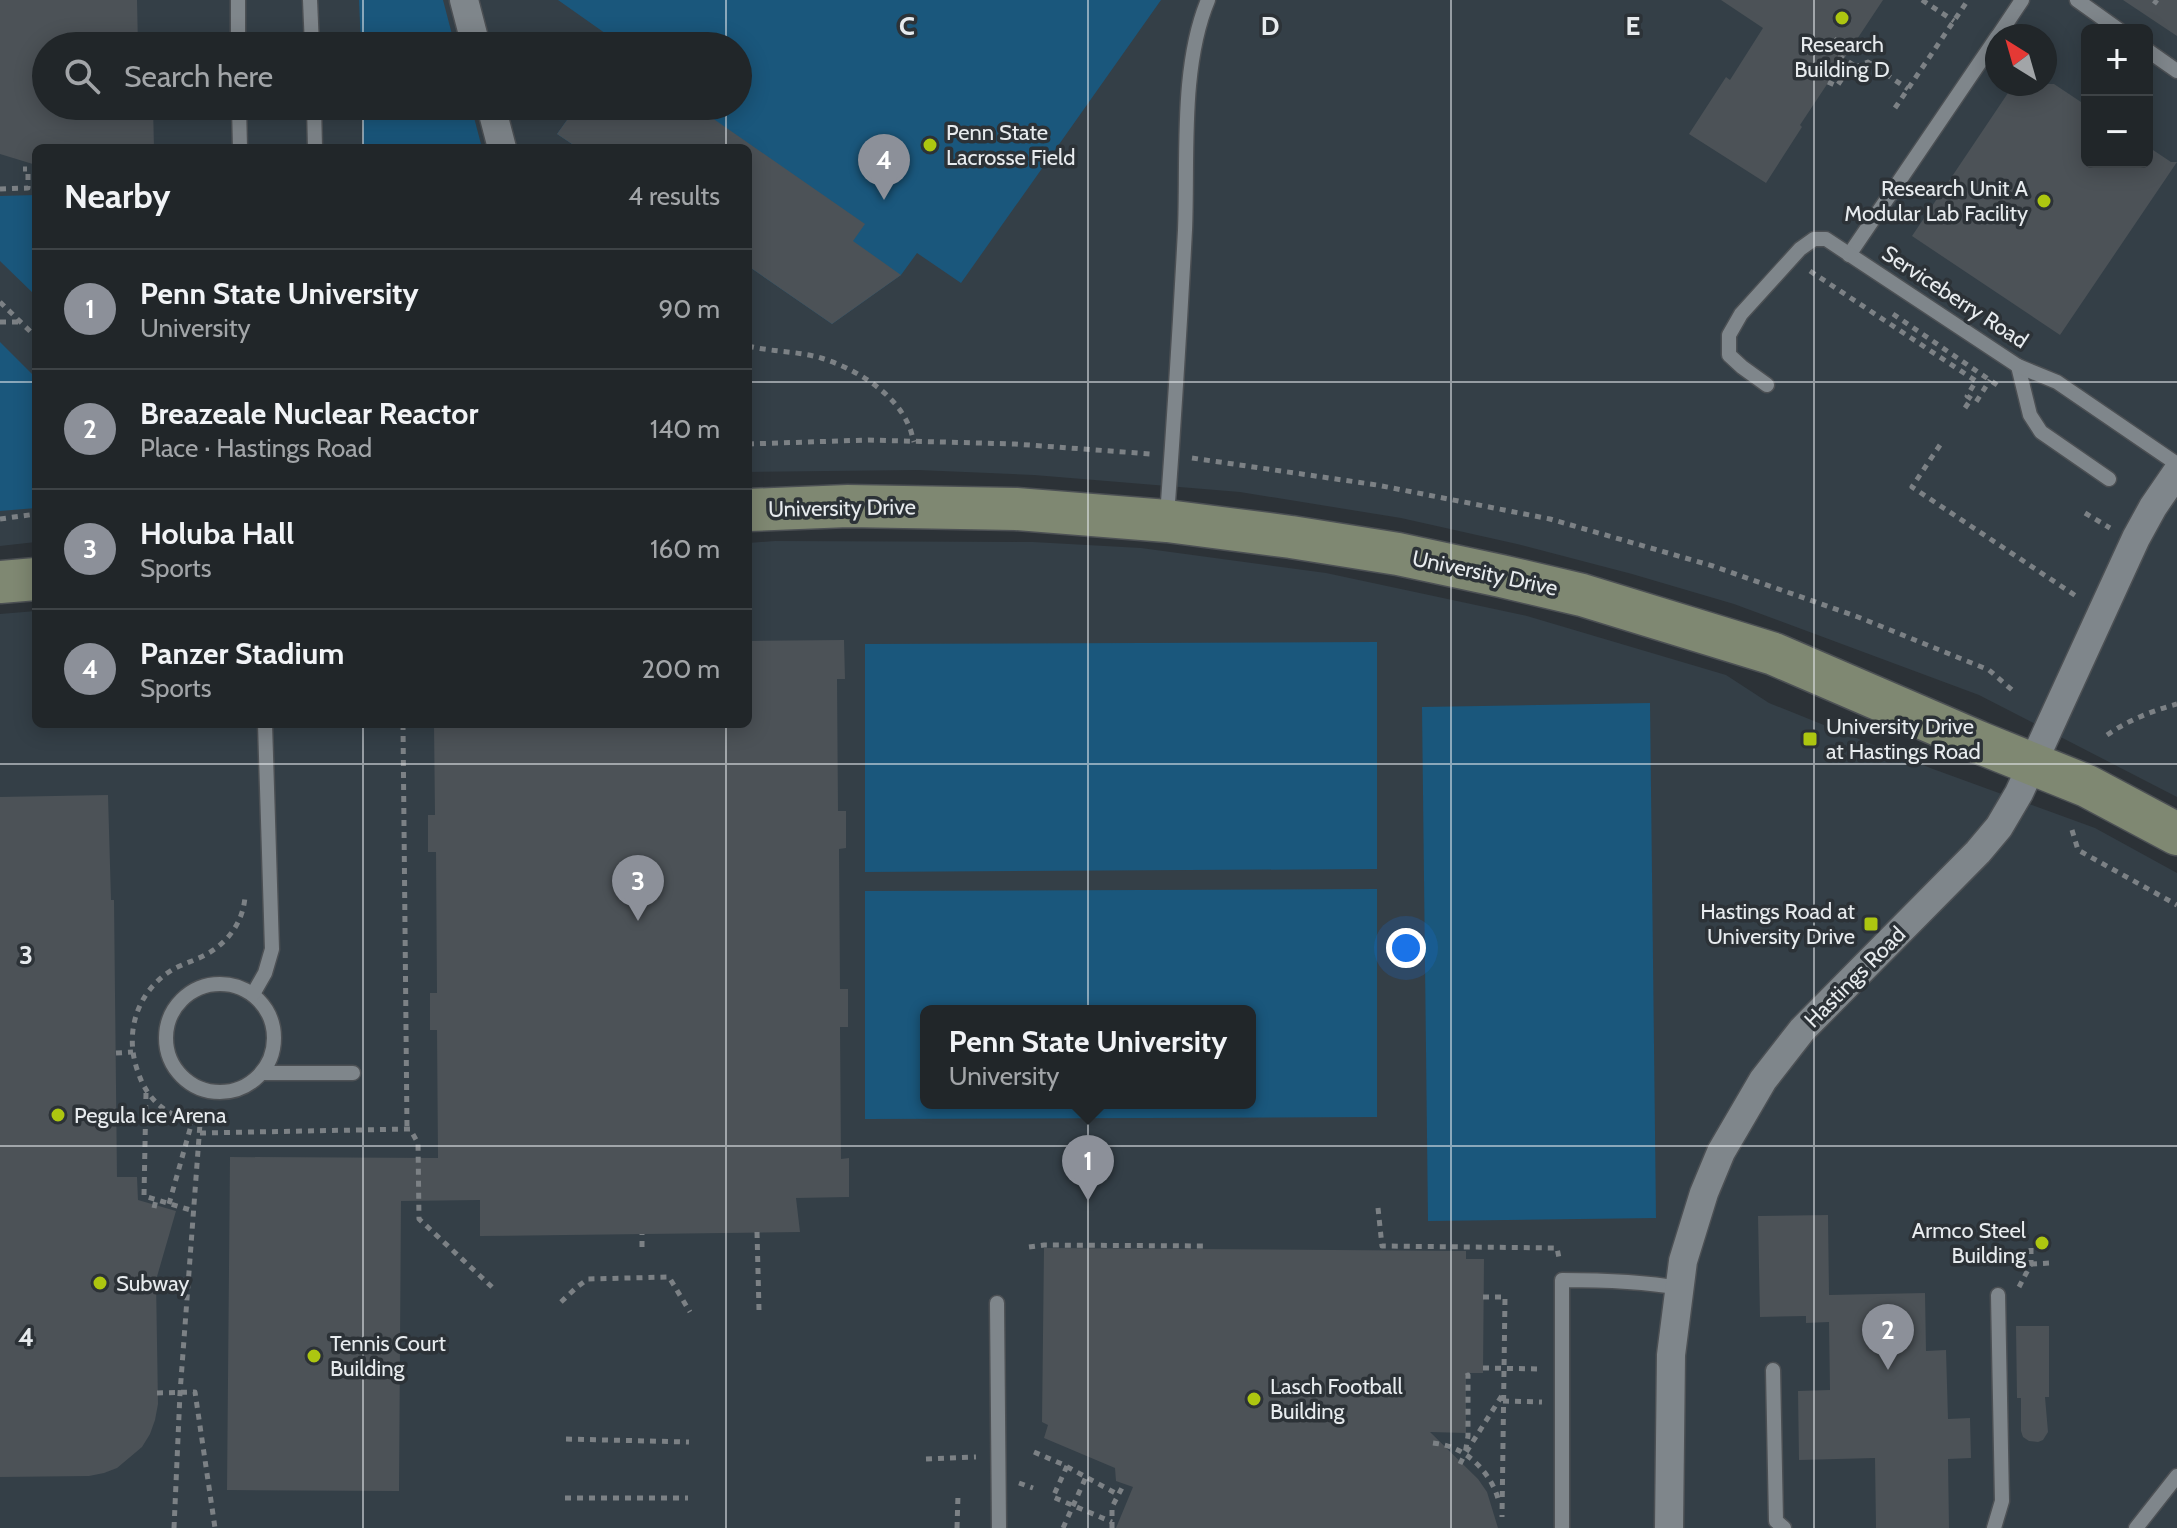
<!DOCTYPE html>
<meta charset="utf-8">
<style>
:root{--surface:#212629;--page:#2d3235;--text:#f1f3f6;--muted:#a2a5a8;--line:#3e4346;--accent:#8c9099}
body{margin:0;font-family:Cabin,sans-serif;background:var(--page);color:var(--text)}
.controls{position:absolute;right:24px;top:24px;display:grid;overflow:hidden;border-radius:12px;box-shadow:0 4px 20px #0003}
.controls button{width:72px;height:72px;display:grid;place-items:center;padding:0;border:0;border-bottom:2px solid var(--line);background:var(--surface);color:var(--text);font:40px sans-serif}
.compass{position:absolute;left:1985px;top:24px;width:72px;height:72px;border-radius:50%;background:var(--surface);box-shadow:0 4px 20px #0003;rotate:323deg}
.you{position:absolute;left:1406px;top:948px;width:28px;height:28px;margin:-20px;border:6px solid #fff;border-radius:50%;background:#1a73e8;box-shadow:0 0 0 12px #1a73e833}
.badge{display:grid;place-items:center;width:52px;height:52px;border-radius:50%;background:var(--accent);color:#fff;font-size:26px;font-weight:700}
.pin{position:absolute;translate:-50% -66px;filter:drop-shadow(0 2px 4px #0008)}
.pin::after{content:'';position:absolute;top:42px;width:28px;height:24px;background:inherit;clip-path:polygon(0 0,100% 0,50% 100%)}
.popup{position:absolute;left:920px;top:1005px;width:336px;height:104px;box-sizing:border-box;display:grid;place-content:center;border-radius:12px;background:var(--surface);filter:drop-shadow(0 2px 6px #0005);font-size:26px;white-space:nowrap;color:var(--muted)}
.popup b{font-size:30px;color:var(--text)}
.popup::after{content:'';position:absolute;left:50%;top:100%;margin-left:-16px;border:16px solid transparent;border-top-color:var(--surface)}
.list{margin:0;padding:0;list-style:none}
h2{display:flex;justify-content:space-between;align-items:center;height:104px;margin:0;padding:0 32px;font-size:34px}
h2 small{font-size:26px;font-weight:400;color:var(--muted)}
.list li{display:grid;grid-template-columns:52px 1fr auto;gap:24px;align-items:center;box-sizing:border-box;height:120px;padding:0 32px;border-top:2px solid var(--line)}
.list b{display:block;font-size:30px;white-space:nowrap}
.list p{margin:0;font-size:26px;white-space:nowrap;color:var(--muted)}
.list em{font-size:26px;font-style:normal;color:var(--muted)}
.icon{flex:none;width:44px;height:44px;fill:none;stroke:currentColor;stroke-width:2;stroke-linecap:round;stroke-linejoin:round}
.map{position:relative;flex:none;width:2177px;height:1528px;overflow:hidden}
.search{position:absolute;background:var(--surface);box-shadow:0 4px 20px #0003;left:32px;top:32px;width:720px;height:88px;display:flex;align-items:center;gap:20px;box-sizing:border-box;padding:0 28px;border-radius:44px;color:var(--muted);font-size:30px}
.panel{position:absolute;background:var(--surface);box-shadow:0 4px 20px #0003;left:32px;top:144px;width:720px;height:584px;border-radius:12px}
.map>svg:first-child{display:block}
.built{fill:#343f47;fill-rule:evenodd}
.green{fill:#1a577c;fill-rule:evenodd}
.building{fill:#4c5257}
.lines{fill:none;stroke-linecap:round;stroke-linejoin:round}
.service-casing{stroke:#4c5054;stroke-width:17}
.minor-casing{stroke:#4c5054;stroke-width:31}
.secondary-casing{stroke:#4c5054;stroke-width:45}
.path{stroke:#7c8185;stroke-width:5;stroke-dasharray:6 6;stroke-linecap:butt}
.service{stroke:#7f868b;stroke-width:14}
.minor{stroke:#7f868b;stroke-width:28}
.secondary{stroke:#7f8872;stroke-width:42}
.grid{fill:none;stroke:#e7ebee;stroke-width:2;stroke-opacity:0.55}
.poi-dot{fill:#adc610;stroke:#2c3237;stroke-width:3}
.labels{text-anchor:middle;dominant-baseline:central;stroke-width:7;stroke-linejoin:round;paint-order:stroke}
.poi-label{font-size:22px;fill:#e7ebee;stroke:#2c3237;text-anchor:start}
.street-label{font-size:22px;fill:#e7ebee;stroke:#2c3237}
.grid-label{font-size:26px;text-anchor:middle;font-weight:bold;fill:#e7ebee;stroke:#2c3237;stroke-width:7;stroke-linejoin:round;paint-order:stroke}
</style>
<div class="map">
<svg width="2177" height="1528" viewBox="0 0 2177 1528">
<rect width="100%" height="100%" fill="#2c3237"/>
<g class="built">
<path d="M0,0H2177V797L1979,695L1734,604L1632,574L1517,544L1401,518L1240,492L1034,475L918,470L748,472V148H36V542L0,546ZM2087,30H2147V162H2087ZM1997,36H2045V84H1997ZM46,46H738V106H46Z"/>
<path d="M775,541L1033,542L1141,548L1326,573L1527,616L1726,675L1769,703L1933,769L2095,828L2177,873V1528H0V614L36,611V724H748V543ZM926,1011H1250V1103H926Z"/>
</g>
<g class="green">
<polygon points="359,0 443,0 455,46 361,46"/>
<polygon points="558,0 1161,0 961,283 917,253 901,275 832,324 748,266 748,148 578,148 557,134 577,106 738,106 738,46 618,46 619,43"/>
<polygon points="363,106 471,106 482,148 363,148"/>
<polygon points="36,195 36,296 0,261 0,196"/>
<polygon points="0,342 36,378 36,508 0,511"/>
<polygon points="1377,642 1377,869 865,872 865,644"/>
<polygon points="1650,703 1656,1218 1428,1221 1422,707"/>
<path d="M1377,889V1117L865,1119V891ZM926,1011H1250V1103H926Z"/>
</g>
<g class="building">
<polygon points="0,0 137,0 138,46 46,46 46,106 153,106 154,148 36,148 36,165 0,154"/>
<polygon points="1721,0 1883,0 1800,125 1802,127 1766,183 1689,134 1726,77 1730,80 1763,28"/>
<polygon points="2123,0 2177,0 2177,36"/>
<polygon points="2014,84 2054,84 2087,106 2087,162 2147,162 2147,146 2171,162 2177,162 2060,335 1912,236"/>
<polygon points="577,106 695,106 865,224 853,241 901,275 832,324 748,266 748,148 578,148 557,134"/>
<polygon points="844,640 845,679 837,679 838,811 846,811 846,848 839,849 840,989 848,989 848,1027 840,1027 841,1159 849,1158 849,1197 796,1198 800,1232 480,1236 480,1200 401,1201 399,1491 227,1490 230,1157 438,1158 437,1030 430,1030 430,993 437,993 436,852 428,852 428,815 435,815 434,724 748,724 748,641"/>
<polygon points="108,795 111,900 114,900 117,1177 137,1177 138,1200 176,1211 156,1280 158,1404 155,1420 150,1434 142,1447 117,1468 104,1473 89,1476 0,1477 0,797"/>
<polygon points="1828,1215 1829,1295 1925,1293 1926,1351 1946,1350 1948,1419 1970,1418 1971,1458 1948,1459 1949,1528 1876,1528 1875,1458 1799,1460 1798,1391 1830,1390 1829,1322 1806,1323 1806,1316 1760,1317 1758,1216"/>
<polygon points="1044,1248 1466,1251 1466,1259 1484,1259 1483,1373 1466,1373 1466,1433 1430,1432 1478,1479 1487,1492 1498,1528 1116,1528 1133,1487 1116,1481 1115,1468 1044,1438 1048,1425 1042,1422"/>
<polygon points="2016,1326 2049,1326 2049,1397 2045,1397 2048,1432 2043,1440 2038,1442 2029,1441 2023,1437 2021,1431 2021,1398 2017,1398"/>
</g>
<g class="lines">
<defs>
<g id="service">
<polyline points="238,0 238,46"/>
<polyline points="310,0 312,46"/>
<polyline points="2077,0 2119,30"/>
<polyline points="1998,36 2022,0"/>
<polyline points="2147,50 2177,71"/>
<polyline points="239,106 240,148"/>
<polyline points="314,106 315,148"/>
<polyline points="1849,255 1997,37"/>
<polyline points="2018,366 2030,415 2041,432 2109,479"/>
<polyline points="1767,385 1742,367 1729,355 1729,335 1741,314 1800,249 1814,239 1826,239 2018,366 2057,382 2177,464"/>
<path d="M1167,516C1174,421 1180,325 1185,230C1188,158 1180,67 1208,0"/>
<circle cx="220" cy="1038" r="54"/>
<polyline points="253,994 265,973 272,949 265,724"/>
<polyline points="262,1073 353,1073"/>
<polyline points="997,1303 999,1528"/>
<polyline points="1773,1370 1776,1521 1784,1528"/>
<path d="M1562,1528V1280C1602,1280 1640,1281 1680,1288"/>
<polyline points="1994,1528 2002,1501 1998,1295"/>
<polyline points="2136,1528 2177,1476"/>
</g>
<g id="minor">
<polyline points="464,0 476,46"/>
<polyline points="491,106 502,148"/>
<polyline points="1669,1528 1671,1355 1683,1261 1704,1193 1721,1152 1763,1080 1802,1030 1978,852 1999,827 2019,793 2136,538 2153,507 2177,472"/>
</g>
<g id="secondary">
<polyline points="748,510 848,506 1016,509 1167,521 1291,537 1398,554 1501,576 1582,595 1774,654 1978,742 2087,786 2177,834"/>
<polyline points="0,582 36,579"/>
</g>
</defs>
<use href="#service" class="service-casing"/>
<use href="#minor" class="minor-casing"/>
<use href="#secondary" class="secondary-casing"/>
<g class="path">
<polyline points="1922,0 1954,21"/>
<polyline points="2154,4 2157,0"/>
<polyline points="1808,36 1855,66"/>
<polyline points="1834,39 1843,45 1836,54"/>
<polyline points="1828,82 1837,86 1848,70 1868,62 1908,89"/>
<polyline points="1895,108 1968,0"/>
<polyline points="0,189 28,188 28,169 23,169"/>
<polyline points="1810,271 1976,381 1967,396 1976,402 1990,380"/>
<polyline points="0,302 36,337"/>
<polyline points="1893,314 2000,387"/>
<polyline points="0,322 19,322"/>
<path d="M748,346C772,352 798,351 821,358C854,368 894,392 908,424C911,429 912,436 914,442"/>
<polyline points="1965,408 1971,399"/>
<polyline points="748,444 868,440 1015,444 1151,454"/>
<polyline points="1940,445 1912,487 2079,598"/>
<polyline points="1192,458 1377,485 1550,519 1713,566 1858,617 1989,670 2012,690"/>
<polyline points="2085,513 2110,528"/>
<polyline points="0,519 36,514"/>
<polyline points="403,724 407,1129"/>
<path d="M2107,735C2129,720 2151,711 2177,704"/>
<polyline points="2072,830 2078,850 2177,905"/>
<polyline points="116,1053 133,1052"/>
<polyline points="146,1093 144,1196 194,1211"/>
<polyline points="200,1133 410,1129 418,1143 419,1219 492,1287"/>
<polyline points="169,1204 192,1122"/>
<polyline points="154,1208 156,1200"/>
<polyline points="1378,1208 1382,1246 1557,1248 1559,1258"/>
<polyline points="757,1232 759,1310"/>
<polyline points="642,1247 642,1234"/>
<polyline points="1029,1247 1044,1245 1207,1246"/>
<polyline points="2031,1264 2051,1263"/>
<polyline points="2019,1287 2031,1264 2031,1246"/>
<polyline points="1483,1297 1505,1297 1502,1517"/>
<polyline points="561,1302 577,1287 588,1279 669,1277 690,1312"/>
<polyline points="1483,1368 1542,1369"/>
<polyline points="1466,1376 1468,1375 1468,1436 1465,1454 1503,1394"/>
<polyline points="157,1393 195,1392 215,1528"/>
<polyline points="1503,1401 1542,1402"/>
<polyline points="566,1439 689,1442"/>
<path d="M1433,1443C1440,1444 1447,1445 1453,1448C1475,1456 1495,1481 1499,1503"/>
<polyline points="1034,1452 1062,1464 1119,1495"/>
<polyline points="926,1459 976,1457"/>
<polyline points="1460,1464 1465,1454"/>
<polyline points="1067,1466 1053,1497 1112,1522"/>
<polyline points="1019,1483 1033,1488"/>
<polyline points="565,1498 688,1498"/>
<path d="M174,1528L180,1393L200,1124C170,1117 148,1103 138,1072C124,1034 136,992 172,970C182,964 194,961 205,955C228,943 243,922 245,897"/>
<polyline points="957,1528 958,1495"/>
<polyline points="1063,1528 1086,1477"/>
<polyline points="1112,1528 1112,1507 1124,1484"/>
</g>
<use href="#service" class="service"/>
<use href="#minor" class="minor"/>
<use href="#secondary" class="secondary"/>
</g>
<path class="grid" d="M363,0V46M726,0V46M1088,0V1528M1451,0V1528M1814,0V1528M363,106V148M726,106V148M0,382H36M748,382H2177M363,724V1528M726,724V1528M0,764H2177M0,1146H2177"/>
<g class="poi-dot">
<circle cx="1842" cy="18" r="8"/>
<circle cx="930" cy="145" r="8"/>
<circle cx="2044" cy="201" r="8"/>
<rect x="1802" y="731" width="16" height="16" rx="4"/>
<rect x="1863" y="916" width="16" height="16" rx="4"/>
<circle cx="58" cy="1115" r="8"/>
<circle cx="2042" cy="1243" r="8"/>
<circle cx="100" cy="1283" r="8"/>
<circle cx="314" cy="1356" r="8"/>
<circle cx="1254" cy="1399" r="8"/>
</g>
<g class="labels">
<g class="poi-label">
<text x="1842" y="44" text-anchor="middle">Research<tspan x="1842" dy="25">Building D</tspan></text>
<text x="946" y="132">Penn State<tspan x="946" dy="25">Lacrosse Field</tspan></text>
<text x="2028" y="188" text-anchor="end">Research Unit A<tspan x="2028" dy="25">Modular Lab Facility</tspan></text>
<text x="1826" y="726">University Drive<tspan x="1826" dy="25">at Hastings Road</tspan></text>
<text x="1855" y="911" text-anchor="end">Hastings Road at<tspan x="1855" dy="25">University Drive</tspan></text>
<text x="74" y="1115">Pegula Ice Arena</text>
<text x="2026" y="1230" text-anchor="end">Armco Steel<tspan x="2026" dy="25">Building</tspan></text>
<text x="116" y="1283">Subway</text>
<text x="330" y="1343">Tennis Court<tspan x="330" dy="25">Building</tspan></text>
<text x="1270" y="1386">Lasch Football<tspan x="1270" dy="25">Building</tspan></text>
</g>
<g class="street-label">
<text transform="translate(1955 297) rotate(33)">Serviceberry Road</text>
<text transform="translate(842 508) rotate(-1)">University Drive</text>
<text transform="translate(1485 573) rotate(12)">University Drive</text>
<text transform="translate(1855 977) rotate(-45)">Hastings Road</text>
</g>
</g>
<g class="grid-label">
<text x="907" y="35">C</text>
<text x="1270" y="35">D</text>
<text x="1633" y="35">E</text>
<text x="26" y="964">3</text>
<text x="26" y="1346">4</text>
</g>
</svg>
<div class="controls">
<button>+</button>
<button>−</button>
</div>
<svg class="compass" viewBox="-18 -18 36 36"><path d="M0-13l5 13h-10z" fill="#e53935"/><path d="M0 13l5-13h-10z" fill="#a2a5a8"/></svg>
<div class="you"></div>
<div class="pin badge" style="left:1088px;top:1201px">1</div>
<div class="popup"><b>Penn State University</b>University</div>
<div class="pin badge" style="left:1888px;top:1370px">2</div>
<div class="pin badge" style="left:638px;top:921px">3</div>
<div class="pin badge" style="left:884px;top:200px">4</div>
<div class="search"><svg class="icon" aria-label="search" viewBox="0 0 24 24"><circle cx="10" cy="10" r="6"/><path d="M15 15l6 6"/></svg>Search here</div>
<section class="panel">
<h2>Nearby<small>4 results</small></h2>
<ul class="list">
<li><span class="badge">1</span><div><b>Penn State University</b><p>University</p></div><em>90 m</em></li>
<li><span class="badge">2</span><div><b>Breazeale Nuclear Reactor</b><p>Place · Hastings Road</p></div><em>140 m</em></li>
<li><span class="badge">3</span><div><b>Holuba Hall</b><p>Sports</p></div><em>160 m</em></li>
<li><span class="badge">4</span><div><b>Panzer Stadium</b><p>Sports</p></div><em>200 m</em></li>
</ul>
</section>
</div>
